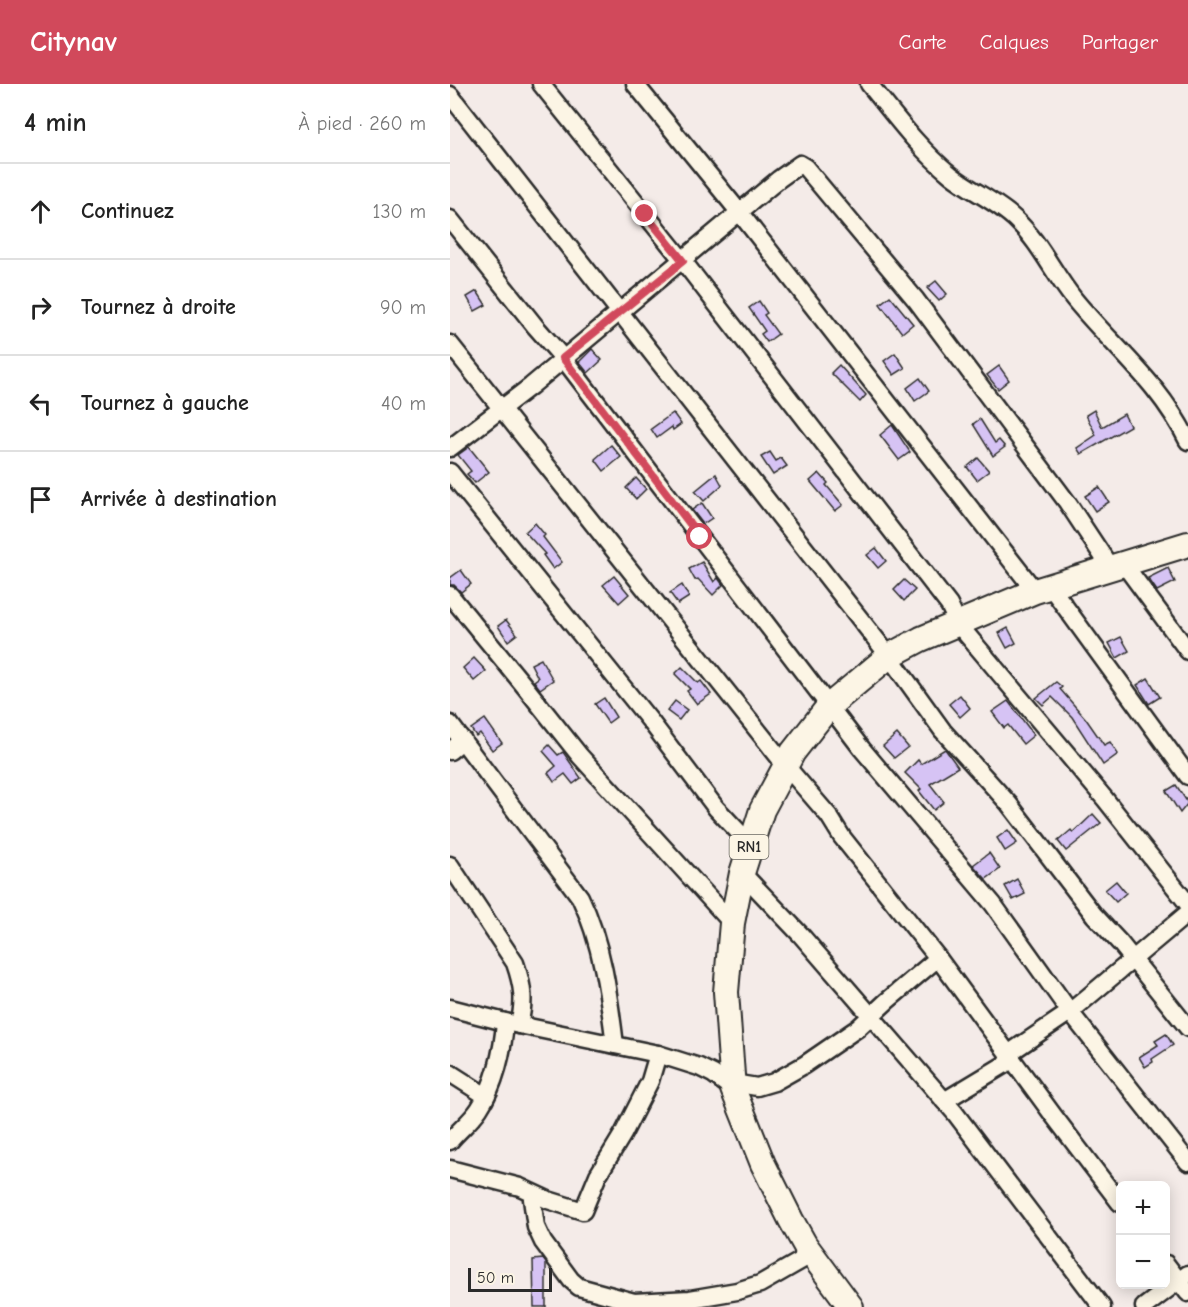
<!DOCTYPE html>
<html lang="fr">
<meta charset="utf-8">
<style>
:root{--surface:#fff;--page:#f6f6f6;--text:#222;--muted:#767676;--line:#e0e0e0;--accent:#d1495b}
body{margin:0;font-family:"Comic Neue",sans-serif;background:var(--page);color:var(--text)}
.controls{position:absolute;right:18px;bottom:18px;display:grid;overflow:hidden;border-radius:9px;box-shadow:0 3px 15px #0003}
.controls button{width:54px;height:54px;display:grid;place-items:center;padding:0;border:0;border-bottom:2px solid var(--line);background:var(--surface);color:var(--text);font:30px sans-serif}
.scale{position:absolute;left:18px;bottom:15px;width:84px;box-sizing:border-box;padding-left:6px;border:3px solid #2b2b2b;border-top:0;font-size:16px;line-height:21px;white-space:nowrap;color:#2b2b2b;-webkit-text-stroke:4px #fcf5e5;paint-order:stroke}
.stop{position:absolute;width:18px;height:18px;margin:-14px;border:4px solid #d1495b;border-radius:50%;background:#fff}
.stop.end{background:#d1495b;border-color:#fff;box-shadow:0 2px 6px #0008}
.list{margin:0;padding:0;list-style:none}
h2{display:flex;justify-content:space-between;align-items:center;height:78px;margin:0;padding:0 24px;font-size:26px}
h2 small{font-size:20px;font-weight:400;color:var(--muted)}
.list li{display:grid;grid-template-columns:39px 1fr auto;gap:18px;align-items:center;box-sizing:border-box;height:96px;padding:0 24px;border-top:2px solid var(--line)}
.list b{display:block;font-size:22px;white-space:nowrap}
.list em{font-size:20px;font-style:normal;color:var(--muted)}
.icon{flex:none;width:33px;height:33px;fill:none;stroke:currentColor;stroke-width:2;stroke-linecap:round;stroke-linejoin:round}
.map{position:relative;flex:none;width:738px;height:1223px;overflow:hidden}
header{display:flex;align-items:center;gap:36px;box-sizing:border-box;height:84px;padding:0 30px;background:var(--accent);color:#fff}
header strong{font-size:28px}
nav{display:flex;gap:33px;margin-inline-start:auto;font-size:21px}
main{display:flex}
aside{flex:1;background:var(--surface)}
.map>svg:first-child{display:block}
.building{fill:#d6c3f4;stroke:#2b2b2b;stroke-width:1.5}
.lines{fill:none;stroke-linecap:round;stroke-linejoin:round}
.minor-casing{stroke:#2b2b2b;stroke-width:21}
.highway-casing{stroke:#2b2b2b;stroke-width:28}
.minor{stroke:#fcf5e5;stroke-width:16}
.highway{stroke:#fcf5e5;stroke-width:24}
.route{stroke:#d1495b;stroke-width:8}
.labels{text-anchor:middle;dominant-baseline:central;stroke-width:4.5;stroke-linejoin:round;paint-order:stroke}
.shield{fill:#fcf5e5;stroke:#6a6863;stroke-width:1.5}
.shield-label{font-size:15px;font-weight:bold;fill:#2b2b2b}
</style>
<header>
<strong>Citynav</strong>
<nav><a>Carte</a><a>Calques</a><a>Partager</a></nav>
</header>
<main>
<aside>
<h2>4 min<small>À pied · 260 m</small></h2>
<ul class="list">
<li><svg class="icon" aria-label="ahead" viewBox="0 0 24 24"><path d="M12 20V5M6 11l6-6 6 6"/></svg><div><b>Continuez</b></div><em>130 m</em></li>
<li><svg class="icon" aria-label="right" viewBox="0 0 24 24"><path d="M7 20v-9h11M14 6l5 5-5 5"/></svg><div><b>Tournez à droite</b></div><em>90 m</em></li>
<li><svg class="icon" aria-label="left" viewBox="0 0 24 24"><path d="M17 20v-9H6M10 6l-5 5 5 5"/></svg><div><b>Tournez à gauche</b></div><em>40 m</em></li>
<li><svg class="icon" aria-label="arrive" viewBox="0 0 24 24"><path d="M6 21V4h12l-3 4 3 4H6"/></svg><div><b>Arrivée à destination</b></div></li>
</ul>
</aside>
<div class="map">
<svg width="738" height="1223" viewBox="0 0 738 1223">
<rect width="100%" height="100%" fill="#f4ebe8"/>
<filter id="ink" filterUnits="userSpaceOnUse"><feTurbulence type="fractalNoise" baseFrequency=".0167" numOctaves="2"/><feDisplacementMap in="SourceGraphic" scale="12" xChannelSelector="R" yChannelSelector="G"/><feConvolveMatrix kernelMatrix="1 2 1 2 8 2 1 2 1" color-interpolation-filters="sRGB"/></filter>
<g filter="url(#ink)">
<g class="building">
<polygon points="486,197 497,210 489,217 477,204"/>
<polygon points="27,207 36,221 25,227 17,213"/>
<polygon points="440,212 463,240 452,249 430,220"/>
<polygon points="309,217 317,229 314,231 328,250 317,258 311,250 315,247 299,224"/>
<polygon points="142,265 152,276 138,289 129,278"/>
<polygon points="445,269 455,284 444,291 434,277"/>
<polygon points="389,281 416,311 410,318 381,289"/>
<polygon points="549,282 559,296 548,305 537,291"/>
<polygon points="470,294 479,307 465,317 457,304"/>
<polygon points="644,326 652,343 674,330 680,342 631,370 627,364 646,351 636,331"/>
<polygon points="223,329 231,340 223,346 222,343 207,354 201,345"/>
<polygon points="530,335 545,359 549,356 555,363 543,372 523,340"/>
<polygon points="442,341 460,368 449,376 430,351"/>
<polygon points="161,361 171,373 154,387 145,375"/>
<polygon points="19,363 39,388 25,399 17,390 21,387 8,371"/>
<polygon points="320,368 326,377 331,374 337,382 323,391 311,373"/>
<polygon points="528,374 539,387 527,396 517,383"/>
<polygon points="369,389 378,399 376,401 393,421 385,427 360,397"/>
<polygon points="266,390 272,401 254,417 245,407"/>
<polygon points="186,394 196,405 186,415 176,404"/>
<polygon points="649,403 659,418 645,427 635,412"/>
<polygon points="252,419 262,434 253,440 242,426"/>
<polygon points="85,439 95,451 93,453 112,478 103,485 93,471 95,470 75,448"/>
<polygon points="426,464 436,477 428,484 417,471"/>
<polygon points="252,478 264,498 268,494 273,501 263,511 248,495 245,496 239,485"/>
<polygon points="718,484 725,498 707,507 698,494"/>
<polygon points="11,486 21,500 11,508 4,501 0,501 0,494"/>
<polygon points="164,492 179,510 169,519 153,501"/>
<polygon points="454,496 465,506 454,517 444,506"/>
<polygon points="232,501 239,513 228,520 220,509"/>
<polygon points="56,536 67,550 58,557 48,542"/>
<polygon points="558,544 566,559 557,564 549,549"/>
<polygon points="671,553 679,567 667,574 659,559"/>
<polygon points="24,574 36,587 24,597 13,584"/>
<polygon points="91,575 103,596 90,605 84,597 88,594 81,580"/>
<polygon points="232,583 248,599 251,597 261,610 247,620 237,607 240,605 225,590"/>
<polygon points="698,594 710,613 699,620 687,601"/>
<polygon points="606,598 612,603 610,605 636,635 654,661 660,658 668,670 653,681 622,633 602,613 593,621 586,614"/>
<polygon points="510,611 520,624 510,633 499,620"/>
<polygon points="154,614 166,633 158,639 145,620"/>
<polygon points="225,617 237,626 229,636 217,627"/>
<polygon points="558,617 584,651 573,660 558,641 554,644 542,628"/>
<polygon points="35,635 52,659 42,666 30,649 26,652 21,645"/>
<polygon points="447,650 458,663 444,674 433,662"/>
<polygon points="99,661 108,671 113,668 131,694 123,700 115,690 104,698 98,689 106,682 93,667"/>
<polygon points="495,665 508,683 480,700 494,718 484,726 469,707 471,705 455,689 468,676 471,680"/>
<polygon points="726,701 738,719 730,729 716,707"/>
<polygon points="643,730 651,739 616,767 608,757 621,746 623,749"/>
<polygon points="558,746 567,759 555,767 547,754"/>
<polygon points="539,769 550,785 536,795 523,781"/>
<polygon points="567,795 575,810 563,816 555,802"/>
<polygon points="666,797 676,809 666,818 655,806"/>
<polygon points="716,950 723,961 702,975 703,978 695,983 689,973 708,961 705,957"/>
<polygon points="93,1175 96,1179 96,1223 84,1223 83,1176"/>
</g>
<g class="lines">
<defs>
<g id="minor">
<polyline points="91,0 233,177 499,521 508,540 655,715 738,820"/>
<polyline points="185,0 290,129 585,507"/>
<path d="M419,0C445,32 469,65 501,91C521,107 546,117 565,135C590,158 603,189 624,215C664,264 709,298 738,357"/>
<polyline points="0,11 439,572 493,647 559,720 644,831 670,859 738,944"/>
<polyline points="0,135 85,242 113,274 412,665 543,820 620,928 738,1078"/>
<polyline points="0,260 336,682 379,732 392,753 488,874 603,1031 670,1119"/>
<polyline points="0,364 81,302 329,95 350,80 355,83 466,216 617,418 660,483"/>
<polyline points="0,388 201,638 266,724 300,760"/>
<polyline points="673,479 738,567"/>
<polyline points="600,502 738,692"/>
<polyline points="0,511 72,599 130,672 282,839"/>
<path d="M0,640L130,813C152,858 159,912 165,961"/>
<polyline points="0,667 13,656"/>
<path d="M0,781L65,879C73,902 75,917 69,941"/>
<polyline points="292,789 350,850 505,1029 652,1223"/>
<polyline points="0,924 55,938 208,970 249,983 263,990 283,1005"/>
<polyline points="558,970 620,928 738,829"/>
<polyline points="0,989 36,1012"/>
<polyline points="283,999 307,1003 324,998 354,981 408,944 437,917 488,874"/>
<polyline points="494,1017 562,976"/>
<path d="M0,1057C9,1046 21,1037 29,1025C45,1001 53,967 55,938"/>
<polyline points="0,1085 70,1103 98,1116 133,1127 148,1091 173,1050 200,997 208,970"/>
<polyline points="83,1110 82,1115 86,1143 93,1158 121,1196 129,1203 184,1218 240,1215 287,1207 310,1200 352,1176 355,1161"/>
<polyline points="716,1180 738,1209"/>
<polyline points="694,1223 738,1190"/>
</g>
<polyline id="highway" points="401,1223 355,1161 341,1136 313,1080 283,1005 276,908 282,839 292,789 312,726 343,668 379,622 439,572 471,555 585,507 738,460"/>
</defs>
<use href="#minor" class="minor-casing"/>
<use href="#highway" class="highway-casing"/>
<use href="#minor" class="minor"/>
<use href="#highway" class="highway"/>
</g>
</g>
<g class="lines" filter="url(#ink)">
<polyline class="route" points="195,130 233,177 113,274 250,453"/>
</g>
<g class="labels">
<rect class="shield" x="279.5" y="751" width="39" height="24" rx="4.5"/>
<g class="shield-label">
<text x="299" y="763">RN1</text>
</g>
</g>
</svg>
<div class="controls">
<button>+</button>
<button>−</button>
</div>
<div class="scale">50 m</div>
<div class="stop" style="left:250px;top:453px"></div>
<div class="stop end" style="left:195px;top:130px"></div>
</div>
</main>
